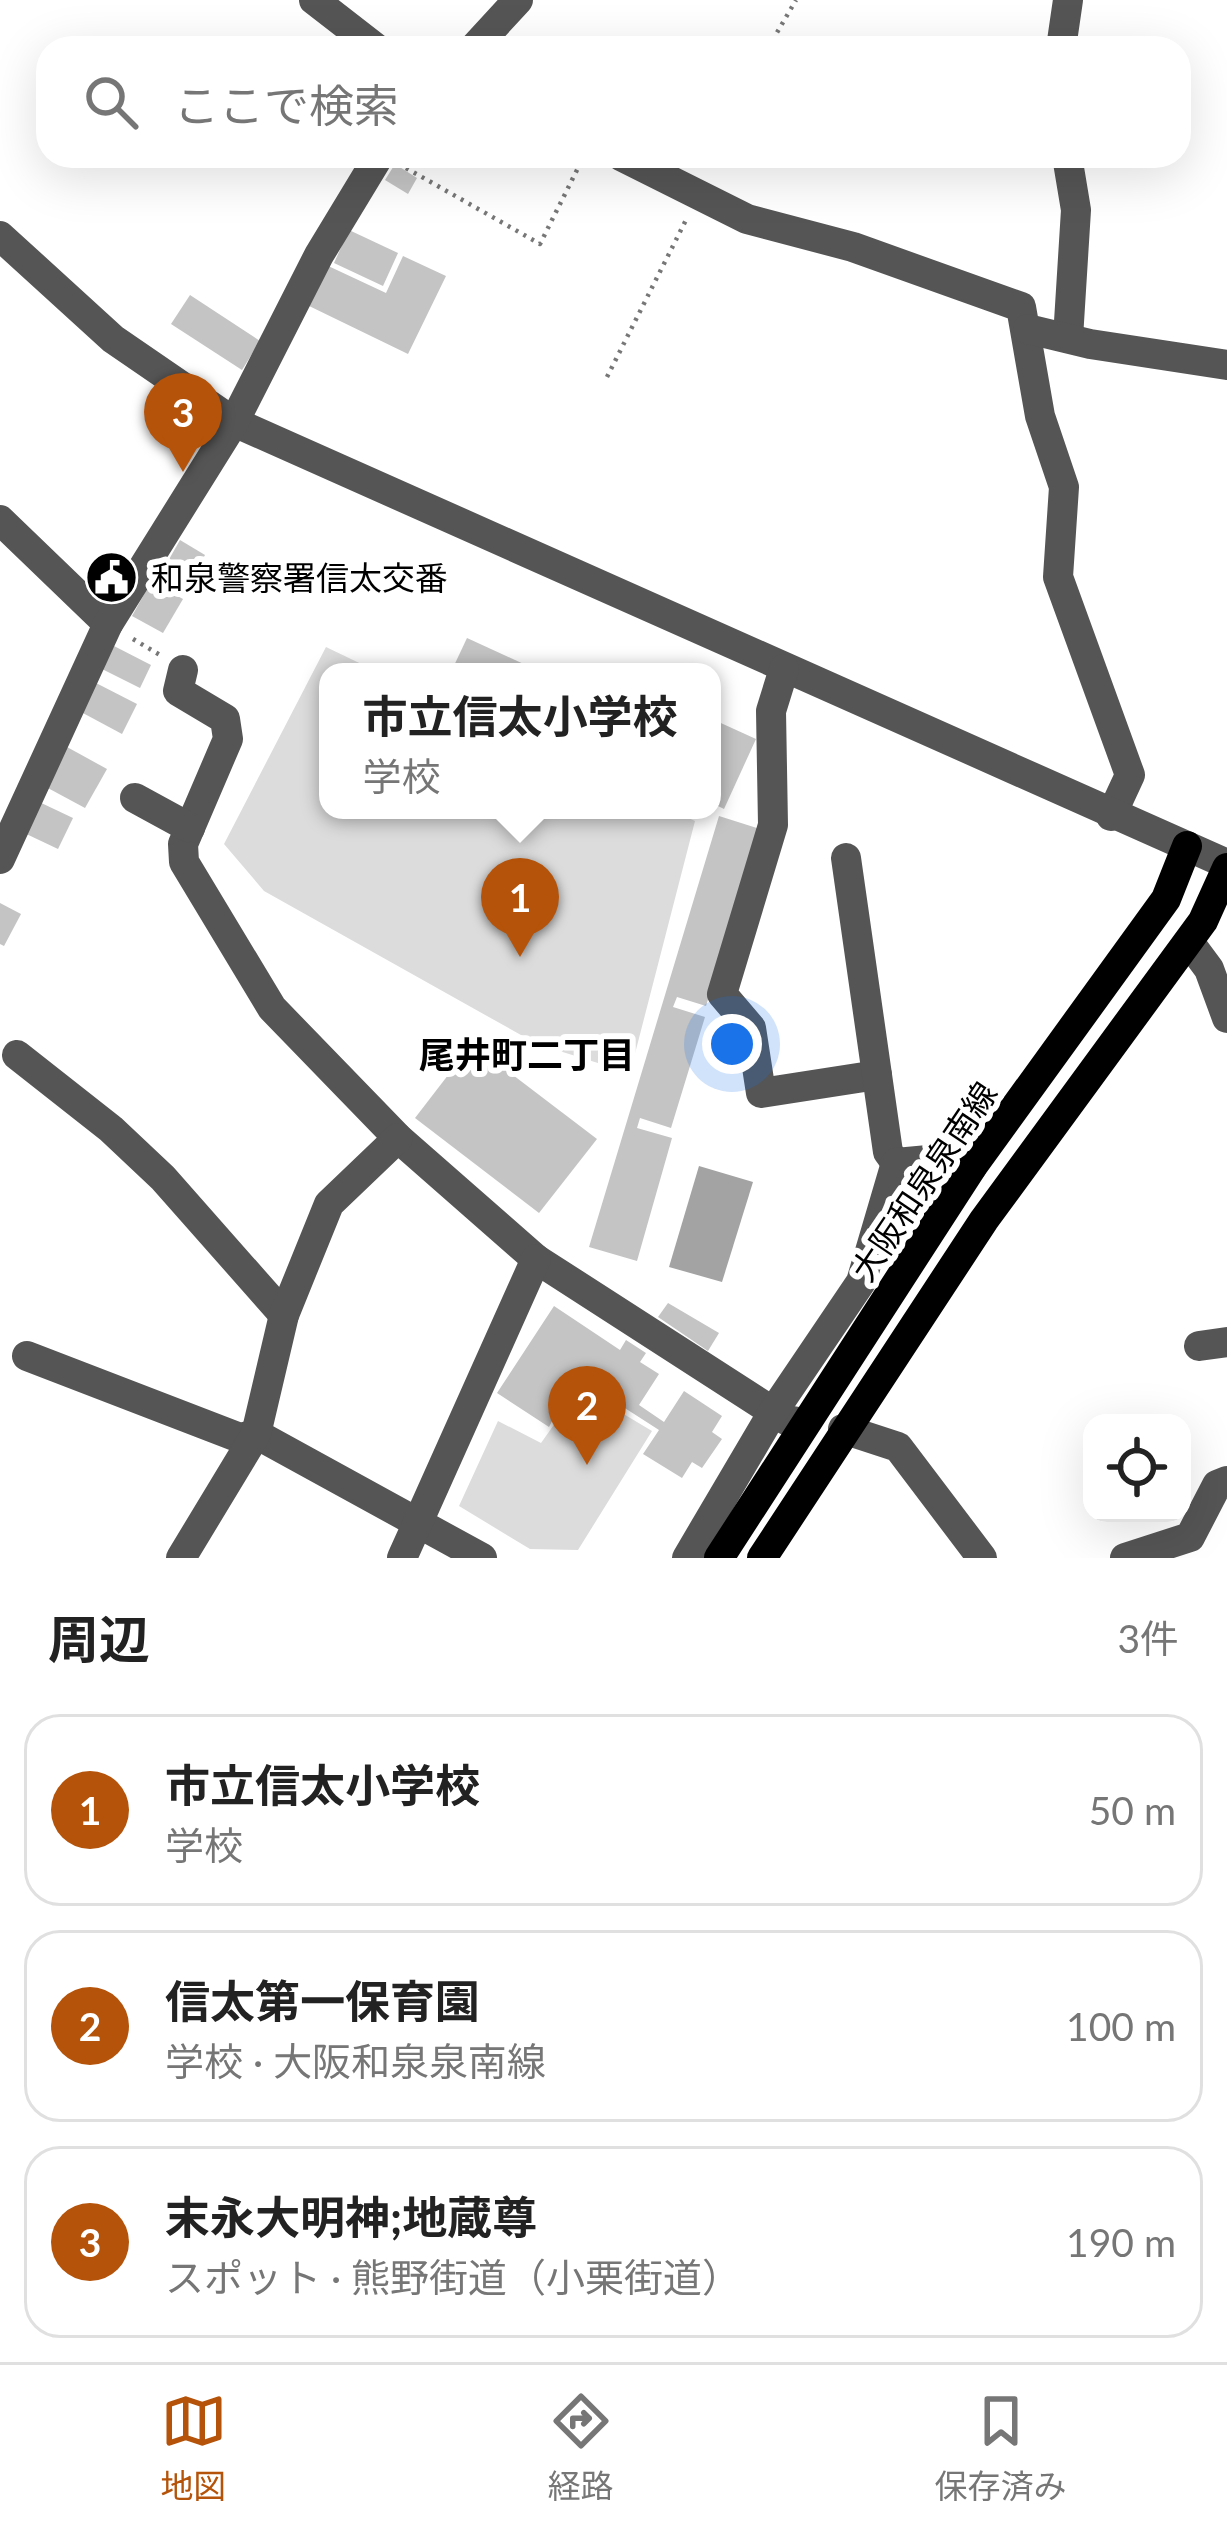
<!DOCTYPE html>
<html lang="ja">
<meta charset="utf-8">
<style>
:root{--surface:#fff;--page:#f6f6f6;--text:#222;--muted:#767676;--line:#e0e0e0;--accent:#b45309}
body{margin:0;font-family:Lato,"Noto Sans JP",sans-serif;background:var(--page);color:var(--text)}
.controls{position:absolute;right:36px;bottom:36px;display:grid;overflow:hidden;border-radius:24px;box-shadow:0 12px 48px #0002}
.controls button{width:108px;height:108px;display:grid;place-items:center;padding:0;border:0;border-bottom:3px solid var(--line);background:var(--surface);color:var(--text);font:60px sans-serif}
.you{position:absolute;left:732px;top:1044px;width:42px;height:42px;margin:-30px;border:9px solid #fff;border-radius:50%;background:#1a73e8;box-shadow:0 0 0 18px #1a73e833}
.badge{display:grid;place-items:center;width:78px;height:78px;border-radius:50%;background:var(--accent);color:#fff;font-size:39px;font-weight:700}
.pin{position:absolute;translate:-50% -99px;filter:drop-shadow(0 3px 6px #0008)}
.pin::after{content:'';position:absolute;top:63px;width:42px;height:36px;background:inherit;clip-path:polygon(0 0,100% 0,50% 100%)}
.popup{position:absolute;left:319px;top:663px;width:402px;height:156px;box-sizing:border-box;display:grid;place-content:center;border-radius:24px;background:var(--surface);filter:drop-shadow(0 3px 9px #0005);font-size:39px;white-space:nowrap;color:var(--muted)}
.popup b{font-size:45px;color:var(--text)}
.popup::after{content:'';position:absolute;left:50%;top:100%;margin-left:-24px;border:24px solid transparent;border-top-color:var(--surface)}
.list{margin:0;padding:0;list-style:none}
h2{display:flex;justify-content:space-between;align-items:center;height:156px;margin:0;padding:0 48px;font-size:51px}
h2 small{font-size:39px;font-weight:400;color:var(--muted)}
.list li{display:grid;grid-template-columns:78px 1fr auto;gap:36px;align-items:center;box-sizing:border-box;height:192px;margin:0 24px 24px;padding:0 24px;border:3px solid var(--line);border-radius:36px}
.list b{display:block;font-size:45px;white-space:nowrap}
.list p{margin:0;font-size:39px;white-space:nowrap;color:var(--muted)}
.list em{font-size:39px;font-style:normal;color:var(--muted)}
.icon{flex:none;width:66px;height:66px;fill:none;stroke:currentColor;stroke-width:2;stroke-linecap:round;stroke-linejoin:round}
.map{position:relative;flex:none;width:1227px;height:1558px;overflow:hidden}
.search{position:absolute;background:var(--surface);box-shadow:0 12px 48px #0002;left:36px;right:36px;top:36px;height:132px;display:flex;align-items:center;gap:30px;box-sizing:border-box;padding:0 42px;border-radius:36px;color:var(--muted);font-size:45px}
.sheet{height:804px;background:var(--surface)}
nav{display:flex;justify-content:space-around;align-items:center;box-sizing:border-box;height:168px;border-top:3px solid var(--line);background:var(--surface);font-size:33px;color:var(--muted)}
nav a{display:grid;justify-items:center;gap:6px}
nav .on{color:var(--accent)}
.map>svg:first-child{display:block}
.green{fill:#dcdcdc}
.water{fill:#a3a3a3}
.building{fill:#c4c4c4}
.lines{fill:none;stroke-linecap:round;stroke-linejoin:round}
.path{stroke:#777;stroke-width:4.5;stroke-dasharray:3 6;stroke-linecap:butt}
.minor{stroke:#555;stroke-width:30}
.major{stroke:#000;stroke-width:30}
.labels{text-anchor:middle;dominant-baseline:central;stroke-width:12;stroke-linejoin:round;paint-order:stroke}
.poi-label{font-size:33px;fill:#000;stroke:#fff;text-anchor:start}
.street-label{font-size:33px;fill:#000;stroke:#fff}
.neighbourhood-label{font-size:36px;font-weight:bold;fill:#000;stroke:#fff}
</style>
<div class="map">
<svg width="1227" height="1558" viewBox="0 0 1227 1558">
<rect width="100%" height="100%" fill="#fff"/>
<g class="green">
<polygon points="326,647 378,672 328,672 328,810 671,810 695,821 630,1073 537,1044 264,891 224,844"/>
<polygon points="580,1388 652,1431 578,1550 530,1549 459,1506 498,1421 541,1443"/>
</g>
<polygon class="water" points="699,1166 753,1182 722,1282 669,1267"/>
<g class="building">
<polygon points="395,164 417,178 408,194 385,180"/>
<polygon points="349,230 398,253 383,286 334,263"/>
<polygon points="403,256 446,276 408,354 305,304 324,264 386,293"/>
<polygon points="190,295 260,341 242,370 171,324"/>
<polygon points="180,540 205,555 188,585 163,570"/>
<polygon points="111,558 129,567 114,597 95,587"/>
<polygon points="151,582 183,599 163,633 132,616"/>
<polygon points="467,638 541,672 451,672"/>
<polygon points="114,646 151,665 140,688 102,669"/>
<polygon points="96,683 137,704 122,734 81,712"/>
<polygon points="712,719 756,739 724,809 712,803"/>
<polygon points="67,747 107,769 85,808 46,787"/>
<polygon points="35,800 73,818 58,849 20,831"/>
<polygon points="719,816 760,829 706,1006 677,997 673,1007 705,1017 671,1128 640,1118 637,1128 672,1138 637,1261 589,1247"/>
<polygon points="0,903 21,914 4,946 0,944"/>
<polygon points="472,1044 597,1139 539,1213 415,1118"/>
<polygon points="668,1303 719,1333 708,1351 658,1317"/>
<polygon points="554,1306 620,1350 626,1340 646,1353 640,1362 659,1374 639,1405 664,1422 684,1391 722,1416 712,1432 722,1439 702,1468 692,1462 682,1478 643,1454 659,1430 575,1376 549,1427 497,1393"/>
</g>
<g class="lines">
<g class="path">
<polyline points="768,48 796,0"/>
<polyline points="406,168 540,244 584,156"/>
<polyline points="607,377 686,220"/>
<polyline points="133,639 160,655"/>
</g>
<g class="minor">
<polyline points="314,0 376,48"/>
<polyline points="474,48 518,0"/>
<polyline points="1061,48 1068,0"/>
<polyline points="621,156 747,219 853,247 1021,307 1040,416 1064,487 1058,577 1130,775 1111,816"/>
<polyline points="1067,156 1076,210 1068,338"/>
<polyline points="0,236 113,339 234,422 1227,864"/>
<polyline points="1028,329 1090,344 1227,365"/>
<polyline points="0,520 108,624"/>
<polyline points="784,669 771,711 773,825 722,994 751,1028 761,1093 877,1075"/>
<polyline points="183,670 178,691 225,719 228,739 183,844 184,862 272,1008 398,1138 536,1259 786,1420 805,1423"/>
<polyline points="135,798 190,828"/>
<polyline points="846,858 888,1152 896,1163"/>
<polyline points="0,859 108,624 234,422 319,255 379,156"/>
<polyline points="1189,942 1209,969 1227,1018"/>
<polyline points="17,1055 111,1129 163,1178 284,1315"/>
<polyline points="1199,1346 1227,1342"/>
<polyline points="27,1356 240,1438 256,1434 482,1558"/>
<polyline points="843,1429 898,1447 982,1558"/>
<polyline points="181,1558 256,1434 284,1315 329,1204 398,1138"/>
<polyline points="402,1558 536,1259"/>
<polyline points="687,1558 773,1412 861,1282 896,1163 950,1158 972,1167"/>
<polyline points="1125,1558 1190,1537 1217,1485 1227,1481"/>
</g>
<g class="major">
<polyline points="719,1558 972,1167 1166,899 1187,846"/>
<polyline points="762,1558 984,1220 1203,921 1227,868"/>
</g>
</g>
<defs>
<symbol id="civic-disc" viewBox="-11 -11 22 22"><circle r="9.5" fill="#000" stroke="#fff"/><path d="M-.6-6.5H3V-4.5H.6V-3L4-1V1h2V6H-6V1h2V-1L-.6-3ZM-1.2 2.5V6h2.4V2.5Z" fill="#fff"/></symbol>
</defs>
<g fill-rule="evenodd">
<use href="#civic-disc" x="82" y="548" width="59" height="59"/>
</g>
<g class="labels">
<g class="poi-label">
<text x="151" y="577">和泉警察署信太交番</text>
</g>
<g class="street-label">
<text transform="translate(923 1181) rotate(-56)">大阪和泉泉南線</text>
</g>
<g class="neighbourhood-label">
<text x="527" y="1054">尾井町二丁目</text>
</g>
</g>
</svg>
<div class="controls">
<button><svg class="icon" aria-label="locate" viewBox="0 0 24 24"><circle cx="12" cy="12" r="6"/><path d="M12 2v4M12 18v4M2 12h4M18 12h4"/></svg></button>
</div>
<div class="you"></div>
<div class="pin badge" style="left:520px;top:957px">1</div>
<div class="popup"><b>市立信太小学校</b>学校</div>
<div class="pin badge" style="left:587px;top:1465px">2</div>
<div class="pin badge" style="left:183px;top:472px">3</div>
<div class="search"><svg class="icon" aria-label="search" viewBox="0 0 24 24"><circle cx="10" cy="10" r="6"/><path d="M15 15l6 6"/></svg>ここで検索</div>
</div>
<section class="sheet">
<h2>周辺<small>3件</small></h2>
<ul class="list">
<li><span class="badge">1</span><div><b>市立信太小学校</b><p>学校</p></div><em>50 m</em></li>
<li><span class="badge">2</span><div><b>信太第一保育園</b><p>学校 · 大阪和泉泉南線</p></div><em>100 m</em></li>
<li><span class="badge">3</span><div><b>末永大明神;地蔵尊</b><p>スポット · 熊野街道（小栗街道）</p></div><em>190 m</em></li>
</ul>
</section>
<nav>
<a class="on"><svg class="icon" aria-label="map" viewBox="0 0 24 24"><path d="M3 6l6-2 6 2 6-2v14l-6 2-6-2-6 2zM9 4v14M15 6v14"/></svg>地図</a>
<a><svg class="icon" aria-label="directions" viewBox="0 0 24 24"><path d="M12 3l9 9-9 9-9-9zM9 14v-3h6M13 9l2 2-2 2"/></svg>経路</a>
<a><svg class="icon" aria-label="saved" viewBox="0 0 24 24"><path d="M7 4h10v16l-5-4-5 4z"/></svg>保存済み</a>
</nav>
